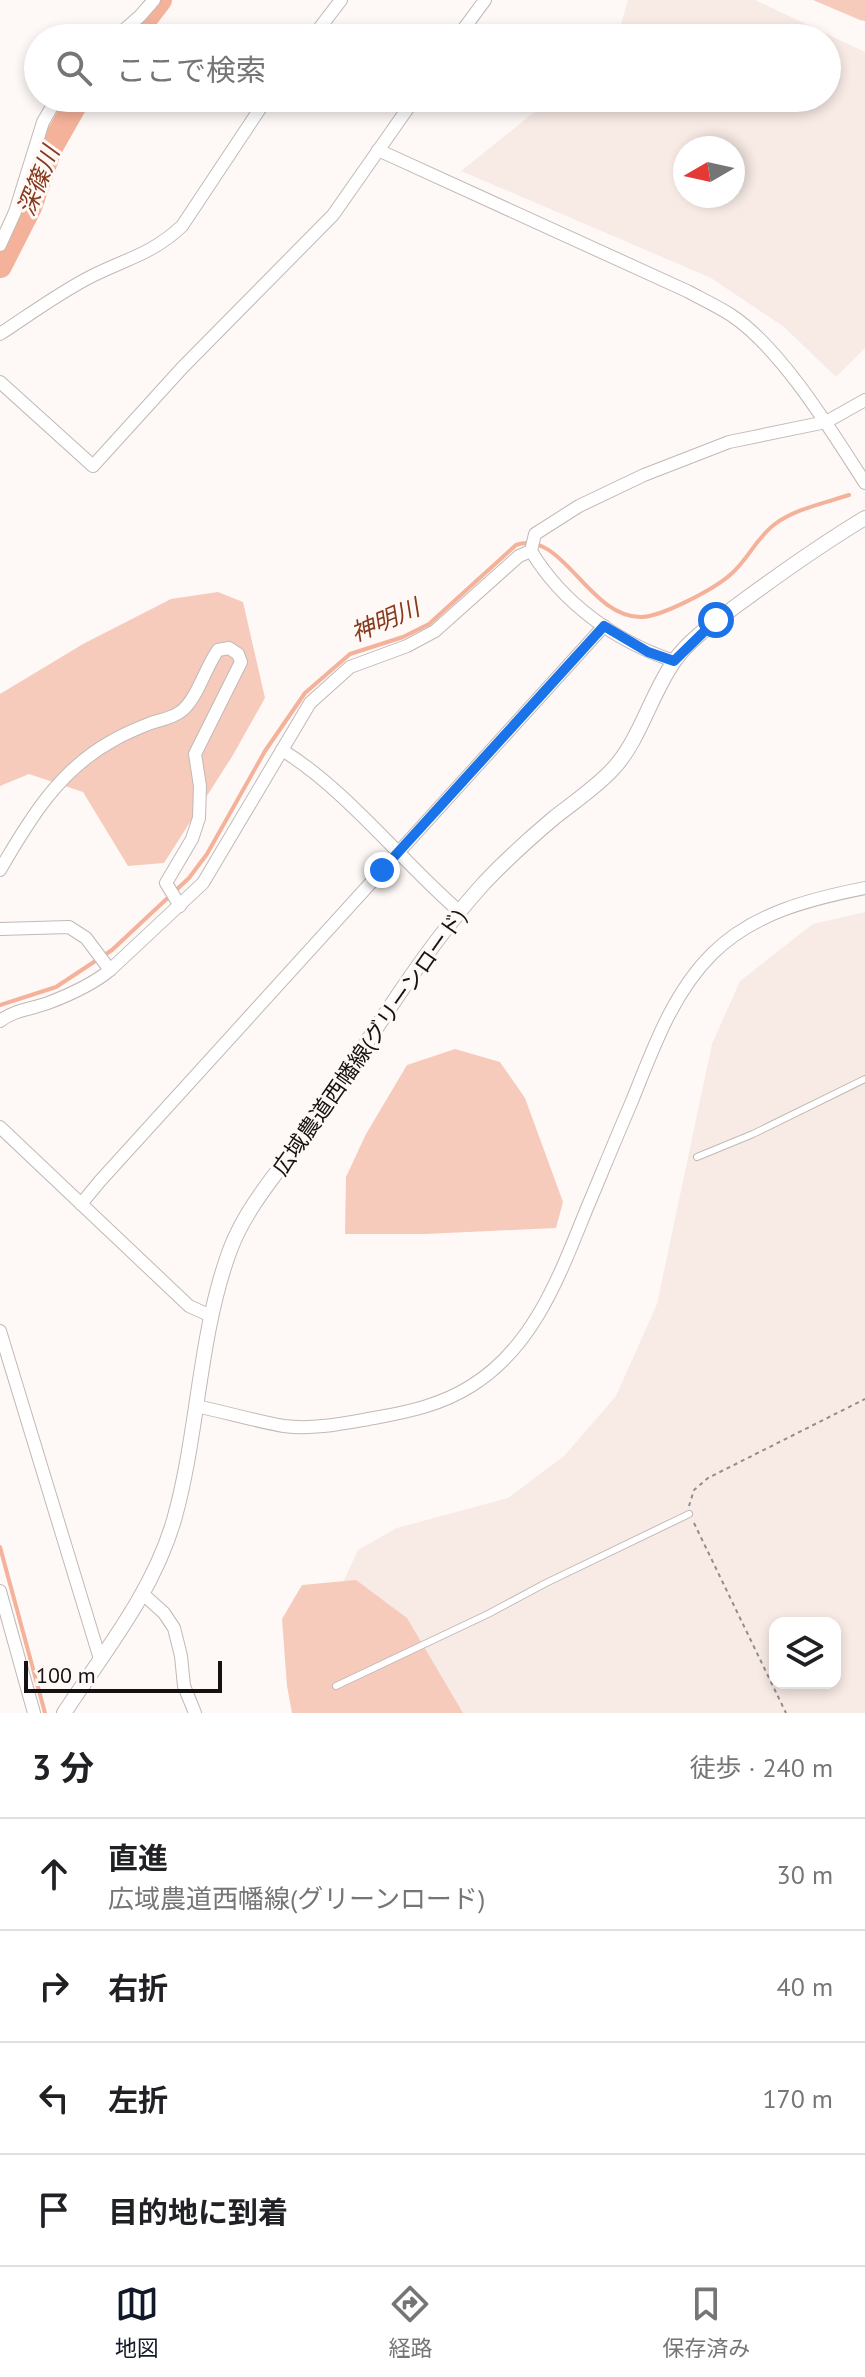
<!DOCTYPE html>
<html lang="ja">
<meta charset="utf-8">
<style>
:root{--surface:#fff;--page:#f6f6f6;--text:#202124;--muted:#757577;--line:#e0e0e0;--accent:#111827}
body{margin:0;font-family:"PT Sans","Noto Sans JP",sans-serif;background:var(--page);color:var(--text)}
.controls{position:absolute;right:24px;bottom:24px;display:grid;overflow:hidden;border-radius:16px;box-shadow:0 4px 12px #0003}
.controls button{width:72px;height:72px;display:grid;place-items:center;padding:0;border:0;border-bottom:2px solid var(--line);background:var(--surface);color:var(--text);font:40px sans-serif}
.compass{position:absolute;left:673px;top:136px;width:72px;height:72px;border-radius:50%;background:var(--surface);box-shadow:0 4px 12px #0003;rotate:261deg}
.scale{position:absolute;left:24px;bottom:20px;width:198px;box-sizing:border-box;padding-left:8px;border:4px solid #151211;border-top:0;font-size:22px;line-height:28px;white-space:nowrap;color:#151211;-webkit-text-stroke:6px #fef8f6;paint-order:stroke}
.stop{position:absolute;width:24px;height:24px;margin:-18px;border:6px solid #1a73e8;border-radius:50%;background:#fff}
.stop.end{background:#1a73e8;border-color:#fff;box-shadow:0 2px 8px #0008}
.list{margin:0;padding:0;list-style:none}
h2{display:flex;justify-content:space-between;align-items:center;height:104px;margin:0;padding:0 32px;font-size:34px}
h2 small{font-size:26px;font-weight:400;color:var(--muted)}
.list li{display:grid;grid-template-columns:52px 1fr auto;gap:24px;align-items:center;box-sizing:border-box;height:112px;padding:0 32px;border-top:2px solid var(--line)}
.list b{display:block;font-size:30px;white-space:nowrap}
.list p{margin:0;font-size:26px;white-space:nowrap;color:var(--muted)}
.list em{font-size:26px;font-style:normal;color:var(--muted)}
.icon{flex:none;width:44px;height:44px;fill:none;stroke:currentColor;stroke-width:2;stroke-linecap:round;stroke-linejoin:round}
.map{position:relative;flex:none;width:865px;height:1713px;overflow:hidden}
.search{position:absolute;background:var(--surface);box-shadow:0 4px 12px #0003;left:24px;right:24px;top:24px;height:88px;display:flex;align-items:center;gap:20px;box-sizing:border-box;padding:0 28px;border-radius:44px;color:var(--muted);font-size:30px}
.sheet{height:552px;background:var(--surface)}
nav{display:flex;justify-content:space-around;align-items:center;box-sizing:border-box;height:112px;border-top:2px solid var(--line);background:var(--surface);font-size:22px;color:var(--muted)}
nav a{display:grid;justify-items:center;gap:4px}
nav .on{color:var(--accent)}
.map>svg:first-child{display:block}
.built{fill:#f8ebe6;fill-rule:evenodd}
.green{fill:#f7cbbc}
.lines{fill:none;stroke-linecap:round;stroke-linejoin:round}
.stream{stroke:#f5b29a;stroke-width:4}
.river{stroke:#f5b29a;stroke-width:24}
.service-casing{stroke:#c1b9b6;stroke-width:8}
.minor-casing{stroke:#c1b9b6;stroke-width:14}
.tertiary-casing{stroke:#c1b9b6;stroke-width:16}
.path{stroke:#918d8b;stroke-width:2;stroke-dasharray:4 4;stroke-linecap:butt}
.service{stroke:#fff;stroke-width:6}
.minor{stroke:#fff;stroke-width:12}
.tertiary{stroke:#fff;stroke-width:14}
.route{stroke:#1a73e8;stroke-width:10}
.labels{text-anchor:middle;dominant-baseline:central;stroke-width:6;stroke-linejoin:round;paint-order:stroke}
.street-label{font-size:22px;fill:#151211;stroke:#fef8f6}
.water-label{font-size:24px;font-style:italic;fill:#87391b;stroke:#fef8f6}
</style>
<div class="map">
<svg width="865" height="1713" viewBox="0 0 865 1713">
<rect width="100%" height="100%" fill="#fef8f6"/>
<g class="built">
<path d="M628,0H755L865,52V348L836,377L784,327L711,278L461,171L552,98H827V38H617ZM685,148H733V196H685Z"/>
<path d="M865,912V1713H356L332,1606L358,1550L397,1528L508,1498L564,1456L616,1396L657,1304L712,1044L740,981L813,924ZM775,1623H835V1683H775Z"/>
</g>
<g class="green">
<polygon points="813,0 865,0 865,21 860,20"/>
<polygon points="218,592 243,602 265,698 233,755 164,863 128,866 83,792 29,774 0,786 0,694 83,644 171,599"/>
<polygon points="455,1049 500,1062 525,1098 563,1202 556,1228 426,1234 345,1234 346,1177 366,1134 407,1065"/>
<polygon points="356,1580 407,1618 463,1713 292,1713 287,1686 282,1619 302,1585"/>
</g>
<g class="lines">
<g class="stream">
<path d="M0,1005L56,987L112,950L189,878L207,854L265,751L305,693L350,654L403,637L429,624L516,545C562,528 589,619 642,617C663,616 714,589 730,575C748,560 756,538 775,524C795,509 825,503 849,495"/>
<polyline points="0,1547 45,1713"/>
</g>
<g class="river">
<polyline points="131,38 160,0"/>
<polyline points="0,266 30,207 50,149 79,98"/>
</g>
<defs>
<g id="service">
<polyline points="697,1157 753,1134 865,1079"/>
<polyline points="336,1686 488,1614 546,1583 689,1514"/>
</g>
<g id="minor">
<polyline points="115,38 140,16 154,0"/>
<polyline points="312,38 341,0"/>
<polyline points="457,38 485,0"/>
<path d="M378,150L687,291C702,299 717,306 731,315C781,348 832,432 865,483"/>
<polyline points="0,245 15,212 43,122 57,98"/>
<path d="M0,334C29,315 59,293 90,277C125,259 151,255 182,226L267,98"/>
<polyline points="0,382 93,466 182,368 333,215 415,98"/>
<path d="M674,661C617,642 563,604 531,551L535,534L579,506L644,475L729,442L826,422L865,400"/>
<path d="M282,750C347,790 401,861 460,912"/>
<path d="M0,870C29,820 59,770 112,741C124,734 138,728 151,723C160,720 172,718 180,712C196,702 206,666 218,650L229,648L238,654L241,662L195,754L200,786L199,818L192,839L166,883L180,906"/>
<polyline points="0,929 69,927 86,938 110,970"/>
<path d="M0,1021C14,1010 32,1009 48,1003C69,995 92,985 110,970L203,883L310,703L350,667L407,646L435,631L519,556L531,551"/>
<polyline points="0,1127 189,1306 211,1316"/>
<polyline points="81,1204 100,1181 604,626"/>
<polyline points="0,1331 100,1659"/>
<path d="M196,1406C225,1412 255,1421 284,1426C314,1430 345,1423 374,1418C408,1412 441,1405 471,1386C533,1348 559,1277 585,1213C601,1175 616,1138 632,1101C653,1049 672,994 712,954C753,913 810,899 865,888"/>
<polyline points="0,1591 34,1713"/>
<polyline points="144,1595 164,1613 174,1628 181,1656 184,1686 195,1713"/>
</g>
<path id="tertiary" d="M64,1713C105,1651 153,1592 174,1520C199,1431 198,1337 230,1250C248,1202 287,1162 315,1120C370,1040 419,955 484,883C506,860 530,838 555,817C574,802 595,788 612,770C640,741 651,693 675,660C690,639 715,622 736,606C778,575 820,545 865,518"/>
</defs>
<use href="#service" class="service-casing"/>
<use href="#minor" class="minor-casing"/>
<use href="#tertiary" class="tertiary-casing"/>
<g class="path">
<polyline points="689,1506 694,1490 708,1478 865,1399"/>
<polyline points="694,1523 786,1713"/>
</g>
<use href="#service" class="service"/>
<use href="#minor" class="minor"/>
<use href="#tertiary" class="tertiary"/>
</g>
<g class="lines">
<polyline class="route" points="382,870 604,626 648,652 674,661 716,620"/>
</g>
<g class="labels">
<g class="street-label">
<text transform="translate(369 1042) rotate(-55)">広域農道西幡線(グリーンロード)</text>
</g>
<g class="water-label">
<text transform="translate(38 181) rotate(-68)">深篠川</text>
<text transform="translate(385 620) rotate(-23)">神明川</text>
</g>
</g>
</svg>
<div class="controls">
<button><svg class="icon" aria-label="layers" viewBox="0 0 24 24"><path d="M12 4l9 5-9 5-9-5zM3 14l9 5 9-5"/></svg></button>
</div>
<svg class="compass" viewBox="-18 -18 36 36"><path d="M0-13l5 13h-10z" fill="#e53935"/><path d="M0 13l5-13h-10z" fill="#757577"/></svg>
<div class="scale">100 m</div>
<div class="stop" style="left:716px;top:620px"></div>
<div class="stop end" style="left:382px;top:870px"></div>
<div class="search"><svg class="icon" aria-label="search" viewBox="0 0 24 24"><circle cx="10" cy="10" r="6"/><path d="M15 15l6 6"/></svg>ここで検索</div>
</div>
<section class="sheet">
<h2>3 分<small>徒歩 · 240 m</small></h2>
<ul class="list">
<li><svg class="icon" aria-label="ahead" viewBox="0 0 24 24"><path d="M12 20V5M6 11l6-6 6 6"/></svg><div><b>直進</b><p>広域農道西幡線(グリーンロード)</p></div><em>30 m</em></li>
<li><svg class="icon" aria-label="right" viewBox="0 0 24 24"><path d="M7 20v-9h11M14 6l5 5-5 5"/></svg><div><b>右折</b></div><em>40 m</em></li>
<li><svg class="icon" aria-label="left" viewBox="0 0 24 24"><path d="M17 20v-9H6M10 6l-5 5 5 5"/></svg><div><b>左折</b></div><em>170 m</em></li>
<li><svg class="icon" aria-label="arrive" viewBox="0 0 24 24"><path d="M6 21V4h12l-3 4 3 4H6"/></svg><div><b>目的地に到着</b></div></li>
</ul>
</section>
<nav>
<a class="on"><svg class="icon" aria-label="map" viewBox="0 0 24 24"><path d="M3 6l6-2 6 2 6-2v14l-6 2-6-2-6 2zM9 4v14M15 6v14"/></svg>地図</a>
<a><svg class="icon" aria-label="directions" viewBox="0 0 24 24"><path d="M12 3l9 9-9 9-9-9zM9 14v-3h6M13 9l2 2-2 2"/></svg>経路</a>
<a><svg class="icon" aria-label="saved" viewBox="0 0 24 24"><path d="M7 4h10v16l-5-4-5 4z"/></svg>保存済み</a>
</nav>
